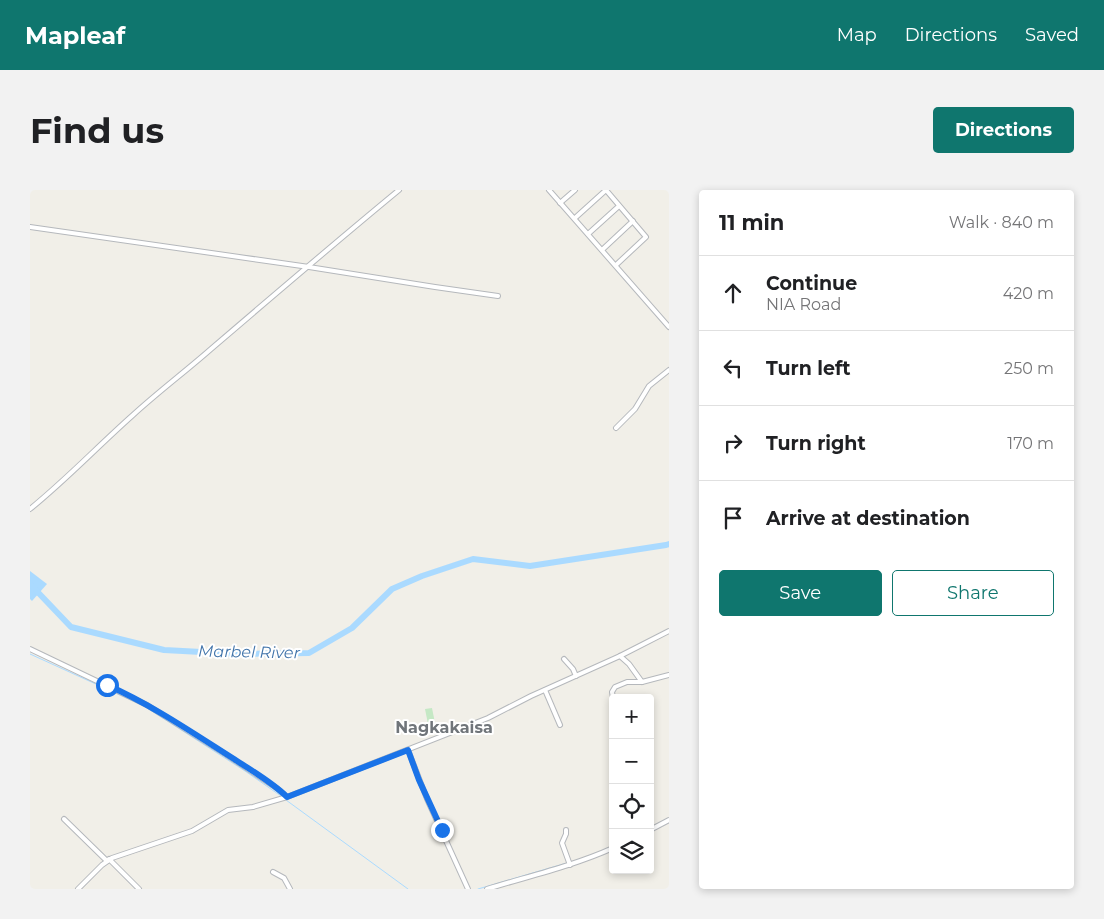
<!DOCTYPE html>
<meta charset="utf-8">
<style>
:root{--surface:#fff;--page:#f2f2f2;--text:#202124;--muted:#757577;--line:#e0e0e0;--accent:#0f766e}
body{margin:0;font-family:Montserrat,sans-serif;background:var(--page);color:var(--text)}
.controls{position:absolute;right:15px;bottom:15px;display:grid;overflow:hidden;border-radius:5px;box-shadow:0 2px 8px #0003}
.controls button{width:45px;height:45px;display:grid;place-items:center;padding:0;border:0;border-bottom:1px solid var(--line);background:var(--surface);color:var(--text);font:25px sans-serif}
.stop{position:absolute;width:15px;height:15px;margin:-11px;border:4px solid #1a73e8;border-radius:50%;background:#fff}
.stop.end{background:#1a73e8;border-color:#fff;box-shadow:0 1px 5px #0008}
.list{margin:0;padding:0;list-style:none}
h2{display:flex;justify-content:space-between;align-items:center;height:65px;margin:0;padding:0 20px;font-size:21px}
h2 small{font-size:16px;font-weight:400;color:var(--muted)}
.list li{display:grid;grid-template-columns:32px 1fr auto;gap:15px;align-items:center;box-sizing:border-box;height:75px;padding:0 20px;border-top:1px solid var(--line)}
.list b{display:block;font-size:19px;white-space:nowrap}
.list p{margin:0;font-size:16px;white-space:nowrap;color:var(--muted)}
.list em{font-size:16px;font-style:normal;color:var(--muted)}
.actions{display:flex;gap:10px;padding:15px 20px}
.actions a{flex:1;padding:11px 0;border:1px solid var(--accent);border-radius:5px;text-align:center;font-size:18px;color:var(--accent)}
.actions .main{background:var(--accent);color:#fff}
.icon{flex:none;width:28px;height:28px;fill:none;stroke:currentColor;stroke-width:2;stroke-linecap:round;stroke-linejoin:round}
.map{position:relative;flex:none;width:639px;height:699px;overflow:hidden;border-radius:5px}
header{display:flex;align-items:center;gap:30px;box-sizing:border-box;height:70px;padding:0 25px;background:var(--accent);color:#fff}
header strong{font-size:24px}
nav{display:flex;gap:28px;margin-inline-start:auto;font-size:18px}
.intro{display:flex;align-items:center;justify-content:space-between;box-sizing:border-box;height:120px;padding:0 30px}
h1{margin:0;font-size:35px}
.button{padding:12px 22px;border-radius:5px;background:var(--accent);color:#fff;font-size:18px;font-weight:700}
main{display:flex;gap:30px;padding:0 30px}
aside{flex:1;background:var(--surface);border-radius:5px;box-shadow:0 2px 8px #0003}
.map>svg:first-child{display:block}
.green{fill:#c5e8c5}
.water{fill:#aadaff}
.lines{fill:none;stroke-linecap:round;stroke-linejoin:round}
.stream{stroke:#aadaff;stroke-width:1}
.river{stroke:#aadaff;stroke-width:6}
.minor-casing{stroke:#b5b8bc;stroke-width:6}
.minor{stroke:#fff;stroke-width:4}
.route{stroke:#1a73e8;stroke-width:6}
.labels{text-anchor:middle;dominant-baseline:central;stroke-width:4;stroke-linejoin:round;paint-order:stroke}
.water-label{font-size:16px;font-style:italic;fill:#4174aa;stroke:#fff}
.neighbourhood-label{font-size:16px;font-weight:bold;fill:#70757a;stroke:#fff}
</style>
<header>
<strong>Mapleaf</strong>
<nav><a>Map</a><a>Directions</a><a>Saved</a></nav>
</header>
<div class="intro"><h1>Find us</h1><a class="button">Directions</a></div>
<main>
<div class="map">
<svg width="639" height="699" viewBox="0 0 639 699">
<rect width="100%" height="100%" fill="#f1efe8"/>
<polygon class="green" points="402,518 405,533 398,534 395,519"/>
<polygon class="water" points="0,381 17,394 2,411 0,409"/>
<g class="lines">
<g class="stream">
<polyline points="0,464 114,516 215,581 251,606"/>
<polyline points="256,610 378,699"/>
<polyline points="577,659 583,656"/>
<polyline points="541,672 562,665"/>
<polyline points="448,699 537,673"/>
</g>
<polyline class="river" points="0,394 41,437 134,460 209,464 279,463 322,438 362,399 392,386 443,369 500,376 636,355 639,354"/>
<defs>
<g id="minor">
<polyline points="519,0 639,137"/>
<polyline points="576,0 616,47 586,75"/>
<polyline points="530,13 545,0"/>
<polyline points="545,28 576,0"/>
<polyline points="0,37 279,77 405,97 468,106"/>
<polyline points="558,44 589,16"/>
<polyline points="572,60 603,31"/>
<polyline points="586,238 605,219 619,196 639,180"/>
<path d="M0,319C36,290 68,256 103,225C128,202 156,181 181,159C244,105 306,52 369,0"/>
<polyline points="0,459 117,515 195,564 248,599 257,607"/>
<polyline points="590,466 599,474 612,492"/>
<polyline points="534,469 543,479 546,486"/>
<polyline points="515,500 530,535"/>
<polyline points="583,508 582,502 585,497 597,492 612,492 639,485"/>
<polyline points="378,560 397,609 438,699"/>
<polyline points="34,629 77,671"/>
<polyline points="536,640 536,644 532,653 540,675"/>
<polyline points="620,640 639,630"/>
<polyline points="79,669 109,699"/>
<polyline points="243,682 254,688 260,699"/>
<polyline points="48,699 72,675 82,668 162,641 198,620 223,617 257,607 458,528 501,506 590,466 639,441"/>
<path d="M457,699C499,686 543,676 583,658"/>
</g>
</defs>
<use href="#minor" class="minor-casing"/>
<use href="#minor" class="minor"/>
</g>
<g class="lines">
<path class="route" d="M77,495C122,515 163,543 204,569C222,581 242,592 257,607L378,560L389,590L412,640"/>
</g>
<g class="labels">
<g class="water-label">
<text transform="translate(219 462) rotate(1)">Marbel River</text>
</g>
<g class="neighbourhood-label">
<text x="414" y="537">Nagkakaisa</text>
</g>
</g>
</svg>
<div class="controls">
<button>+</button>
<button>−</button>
<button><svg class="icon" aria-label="locate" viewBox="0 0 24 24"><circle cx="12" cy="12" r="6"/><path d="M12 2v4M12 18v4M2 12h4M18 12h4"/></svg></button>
<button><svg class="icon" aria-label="layers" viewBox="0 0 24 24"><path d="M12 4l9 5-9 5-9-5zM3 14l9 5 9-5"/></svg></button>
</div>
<div class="stop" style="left:77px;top:495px"></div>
<div class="stop end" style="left:412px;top:640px"></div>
</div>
<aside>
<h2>11 min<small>Walk · 840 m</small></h2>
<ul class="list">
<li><svg class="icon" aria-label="ahead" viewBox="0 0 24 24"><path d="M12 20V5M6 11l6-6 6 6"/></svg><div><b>Continue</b><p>NIA Road</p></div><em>420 m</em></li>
<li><svg class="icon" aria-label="left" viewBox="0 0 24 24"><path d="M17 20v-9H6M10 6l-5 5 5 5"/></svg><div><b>Turn left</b></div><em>250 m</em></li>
<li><svg class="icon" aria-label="right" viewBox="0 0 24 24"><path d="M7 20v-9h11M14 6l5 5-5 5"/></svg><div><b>Turn right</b></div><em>170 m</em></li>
<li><svg class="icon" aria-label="arrive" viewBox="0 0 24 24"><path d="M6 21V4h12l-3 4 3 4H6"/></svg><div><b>Arrive at destination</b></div></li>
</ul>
<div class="actions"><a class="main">Save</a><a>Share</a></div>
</aside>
</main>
